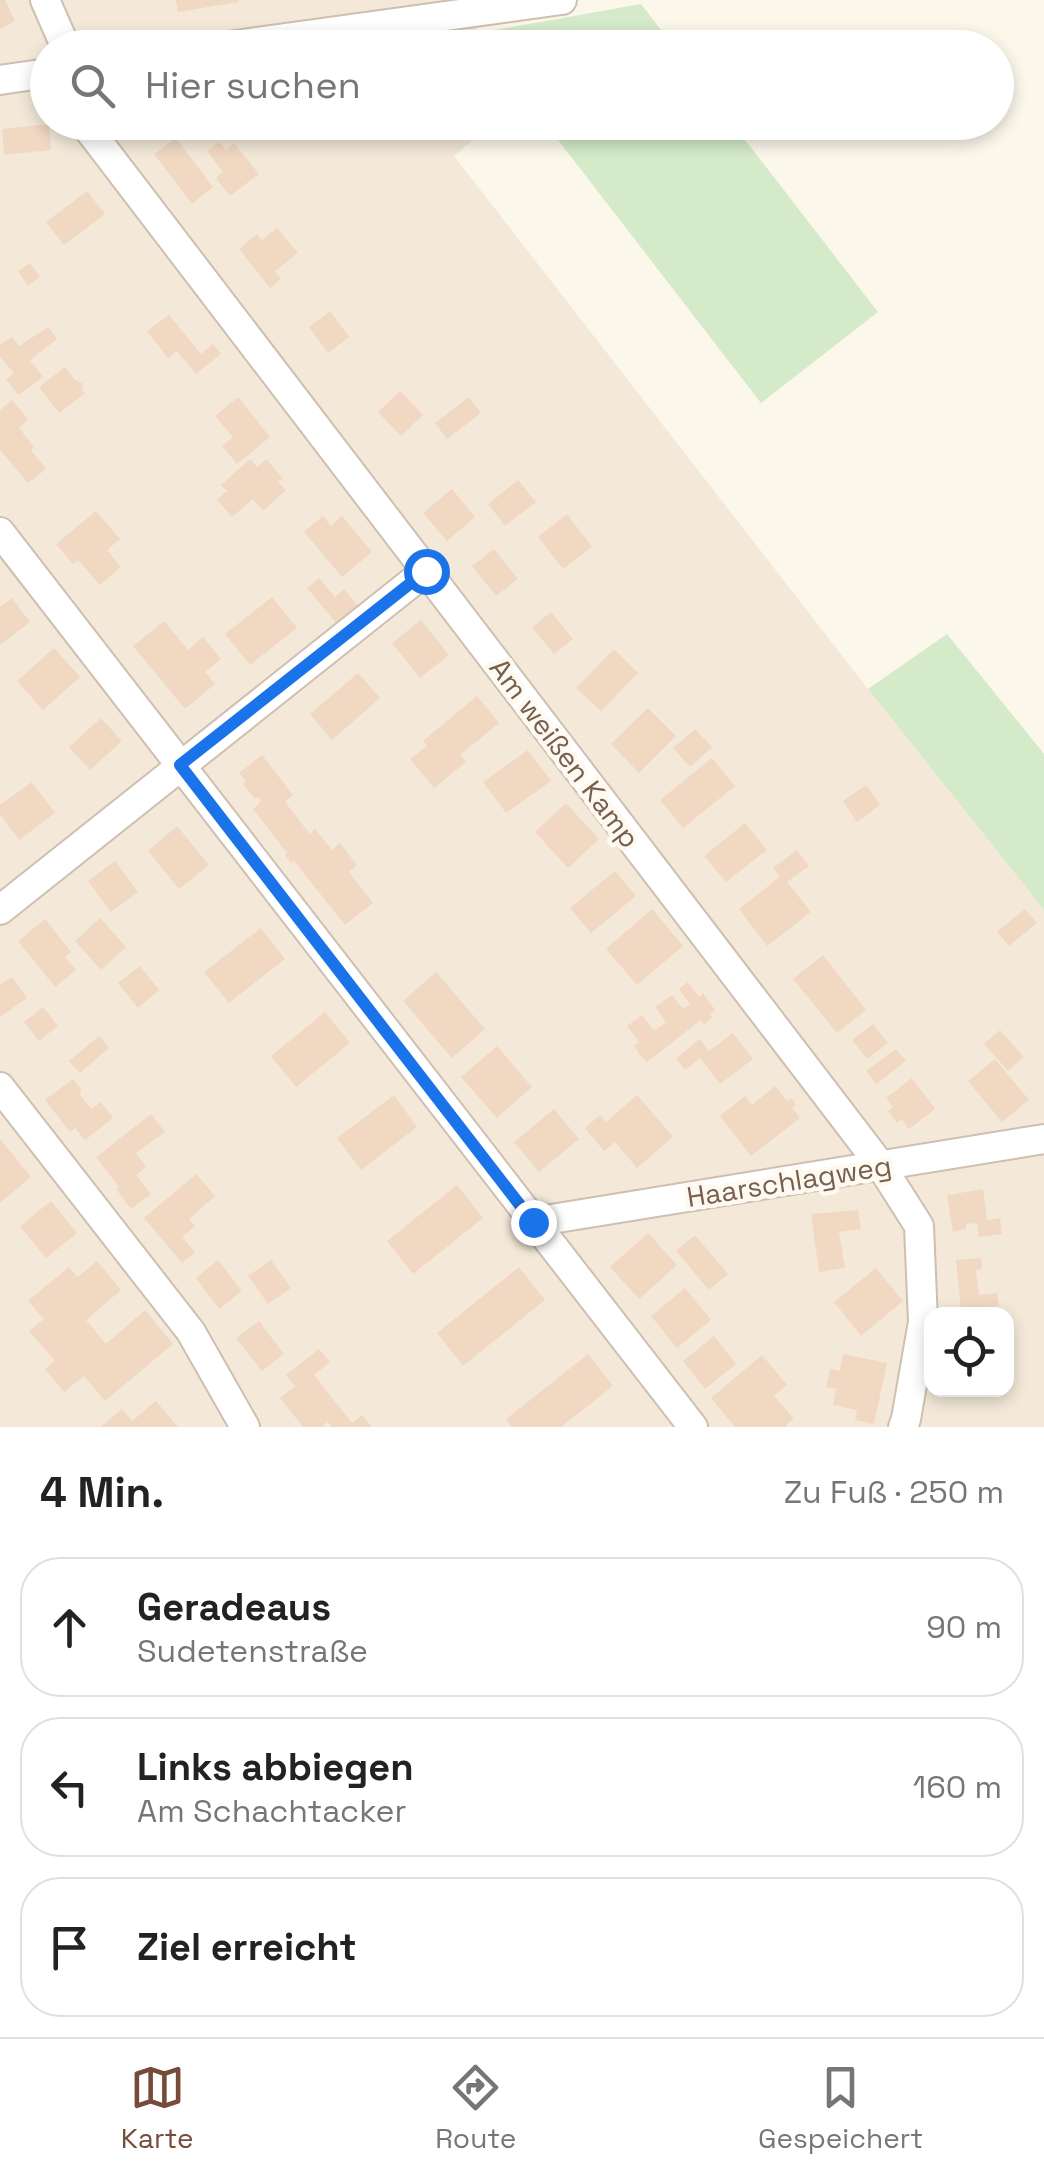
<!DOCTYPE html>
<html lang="de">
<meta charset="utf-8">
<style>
:root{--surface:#fff;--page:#f2f2f2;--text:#222;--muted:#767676;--line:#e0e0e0;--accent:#774b39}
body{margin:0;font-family:"Space Grotesk",sans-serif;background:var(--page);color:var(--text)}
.controls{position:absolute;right:30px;bottom:30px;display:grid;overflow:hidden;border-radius:20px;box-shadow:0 5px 15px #0003}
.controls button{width:90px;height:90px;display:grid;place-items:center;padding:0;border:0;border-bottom:2px solid var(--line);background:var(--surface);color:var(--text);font:50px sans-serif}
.stop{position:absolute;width:30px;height:30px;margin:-22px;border:8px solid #1a73e8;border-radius:50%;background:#fff}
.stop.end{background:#1a73e8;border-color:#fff;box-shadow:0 2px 10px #0008}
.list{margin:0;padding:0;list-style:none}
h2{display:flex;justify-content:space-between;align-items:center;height:130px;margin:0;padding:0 40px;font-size:42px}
h2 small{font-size:32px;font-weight:400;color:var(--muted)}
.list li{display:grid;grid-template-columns:65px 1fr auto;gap:30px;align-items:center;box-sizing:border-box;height:140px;margin:0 20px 20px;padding:0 20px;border:2px solid var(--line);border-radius:40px}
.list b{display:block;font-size:38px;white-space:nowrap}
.list p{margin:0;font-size:32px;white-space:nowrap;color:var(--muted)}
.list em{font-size:32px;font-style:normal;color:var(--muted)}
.icon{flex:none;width:55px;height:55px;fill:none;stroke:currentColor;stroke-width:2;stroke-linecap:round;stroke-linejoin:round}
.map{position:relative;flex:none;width:1044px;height:1427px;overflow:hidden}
.search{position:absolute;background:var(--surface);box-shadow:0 5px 15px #0003;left:30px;right:30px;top:30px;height:110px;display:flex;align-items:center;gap:25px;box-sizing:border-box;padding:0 35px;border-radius:55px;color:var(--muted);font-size:38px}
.sheet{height:610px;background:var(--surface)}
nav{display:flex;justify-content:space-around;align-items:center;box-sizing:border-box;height:140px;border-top:2px solid var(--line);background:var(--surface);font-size:28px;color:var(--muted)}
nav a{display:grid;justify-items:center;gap:5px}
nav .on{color:var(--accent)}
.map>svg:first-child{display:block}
.residential{fill:#f4e9d9;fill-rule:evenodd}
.green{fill:#d4eac9}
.building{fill:#f1d8c3}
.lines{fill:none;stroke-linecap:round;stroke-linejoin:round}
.street-casing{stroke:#cebfb0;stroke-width:32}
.street{stroke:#fff;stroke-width:28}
.route{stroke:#1a73e8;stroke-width:12}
.labels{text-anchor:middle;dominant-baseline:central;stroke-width:9;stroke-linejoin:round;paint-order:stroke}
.street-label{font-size:28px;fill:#775f4e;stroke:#fefaf2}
</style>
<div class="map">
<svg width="1044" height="1427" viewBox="0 0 1044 1427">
<rect width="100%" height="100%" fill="#fcf7eb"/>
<path class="residential" d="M0,0H465L478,33L489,47L48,48V122L494,123L454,156L868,689L1044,910V1427H0ZM932,1314H1006V1390H932Z"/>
<g class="green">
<polygon points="641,4 674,47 489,47 478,33"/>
<polygon points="545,123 732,123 878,312 761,403"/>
<polygon points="947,634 1044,754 1044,910 868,689"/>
</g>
<g class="building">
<polygon points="0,0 5,0 15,21 0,29"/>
<polygon points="176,0 238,0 238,2 178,12"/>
<polygon points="49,124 51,150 4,155 2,129"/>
<polygon points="176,138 213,187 192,204 154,154"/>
<polygon points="219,142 226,150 234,143 259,174 230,196 216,178 223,172 207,151"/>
<polygon points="87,191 105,214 64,245 46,222"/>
<polygon points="277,228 298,253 275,271 281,279 270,288 239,249 257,234 262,240"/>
<polygon points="30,263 40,277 28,286 18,271"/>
<polygon points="330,311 349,337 328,353 309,327"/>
<polygon points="169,315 201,354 213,344 221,354 196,374 177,351 168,358 147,331"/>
<polygon points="48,327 57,339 30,360 43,377 18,395 6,379 14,373 0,357 0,345 12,337 19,346"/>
<polygon points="65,367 75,380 83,384 82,390 85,393 59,413 39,387"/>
<polygon points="400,391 423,415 401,436 378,412"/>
<polygon points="238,397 270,437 237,464 222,446 233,437 215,416"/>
<polygon points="469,397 481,413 447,439 435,423"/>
<polygon points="12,400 28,419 19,428 34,447 31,450 46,469 28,483 0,450 0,410"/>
<polygon points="250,459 257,467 266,459 283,478 278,482 286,490 263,511 253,499 232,517 217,500 227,491 221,485"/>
<polygon points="518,480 536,502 505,526 488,504"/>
<polygon points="452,489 475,517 447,541 423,513"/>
<polygon points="96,511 120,539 107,550 121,567 100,585 78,560 73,564 56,544"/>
<polygon points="567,514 592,547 563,569 538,537"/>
<polygon points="323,516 331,526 342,516 372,552 342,577 304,532"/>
<polygon points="494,549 518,579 496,596 472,566"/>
<polygon points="319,578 335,597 344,589 357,605 336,623 307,588"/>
<polygon points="272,597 297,628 250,665 225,634"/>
<polygon points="12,598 30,622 0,645 0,607"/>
<polygon points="551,612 573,639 554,654 532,627"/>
<polygon points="421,620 449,655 420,678 392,643"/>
<polygon points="164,621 188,650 203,637 221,659 205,672 215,684 185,709 133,646"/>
<polygon points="54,648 80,677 43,710 17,681"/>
<polygon points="614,649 638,673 601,711 576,688"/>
<polygon points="358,673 380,698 332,740 310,714"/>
<polygon points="477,696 499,723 460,755 466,762 434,788 410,759 427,746 423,741"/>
<polygon points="648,708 676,736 639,773 611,744"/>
<polygon points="101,718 122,741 90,770 69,747"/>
<polygon points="695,729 712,747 690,767 673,748"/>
<polygon points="528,750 551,781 506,813 483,782"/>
<polygon points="262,755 293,795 285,802 310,834 315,829 332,850 340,843 357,865 349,872 373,903 345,925 294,861 291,863 285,855 287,853 253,809 261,802 258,797 255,799 243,784 246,782 239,773"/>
<polygon points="712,758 735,786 683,828 660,800"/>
<polygon points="32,782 55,813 19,840 0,814 0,805"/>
<polygon points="866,785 880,805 857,822 843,801"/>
<polygon points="566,803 599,839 568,868 535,832"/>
<polygon points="745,823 767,850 726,882 704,856"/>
<polygon points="177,826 209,865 179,889 148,851"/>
<polygon points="797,850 809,866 787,882 811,912 767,946 739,909 780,877 773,868"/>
<polygon points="115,861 138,892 111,912 88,881"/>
<polygon points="615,871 636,896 591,933 570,908"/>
<polygon points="652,909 683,946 637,985 606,949"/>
<polygon points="1025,909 1037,923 1009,946 997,932"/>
<polygon points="100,918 126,947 101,970 75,941"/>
<polygon points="45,919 71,952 65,957 76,970 55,987 18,941"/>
<polygon points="261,928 285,959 229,1003 204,972"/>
<polygon points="823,955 866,1010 837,1033 793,979"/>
<polygon points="140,966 159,990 138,1008 118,983"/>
<polygon points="436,972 485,1029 452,1058 403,1001"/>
<polygon points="12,977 27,998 0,1017 0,985"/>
<polygon points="688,982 699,997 703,993 715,1010 710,1014 713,1017 704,1024 701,1020 647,1062 638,1053 639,1052 634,1046 639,1042 627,1026 642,1015 654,1031 666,1022 655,1007 672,995 683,1009 690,1004 679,989"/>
<polygon points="43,1007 58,1026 39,1041 24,1022"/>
<polygon points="325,1012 350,1043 296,1087 271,1056"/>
<polygon points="873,1024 888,1043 867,1059 852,1040"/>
<polygon points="1000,1030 1024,1057 1008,1071 984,1044"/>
<polygon points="733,1033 753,1059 720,1084 700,1058 685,1070 676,1058 700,1039 709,1051"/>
<polygon points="99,1036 109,1048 80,1073 69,1061"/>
<polygon points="497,1046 532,1087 497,1118 461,1077"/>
<polygon points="896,1049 906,1061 876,1084 866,1071"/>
<polygon points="995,1059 1029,1100 1002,1122 968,1081"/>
<polygon points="912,1078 935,1109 909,1129 902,1119 897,1123 888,1111 893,1107 886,1098"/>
<polygon points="73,1079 82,1090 79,1093 91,1109 101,1102 113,1118 85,1140 75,1128 70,1132 45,1100"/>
<polygon points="775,1086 787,1101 791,1098 796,1105 792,1108 800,1118 751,1156 720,1116 745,1096 752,1105"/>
<polygon points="394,1095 417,1127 361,1170 337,1138"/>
<polygon points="637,1095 673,1137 637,1168 615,1142 604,1151 585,1128 600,1115 606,1122"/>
<polygon points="554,1109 579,1139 539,1172 514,1142"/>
<polygon points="151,1114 165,1132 136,1153 146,1167 136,1175 151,1194 131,1209 116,1189 119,1187 96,1157"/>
<polygon points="0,1139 31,1177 0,1203"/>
<polygon points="196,1174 215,1196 189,1219 195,1226 182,1237 195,1252 182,1263 144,1218"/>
<polygon points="457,1185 483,1218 413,1274 387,1241"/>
<polygon points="983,1189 987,1220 1000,1218 1002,1234 979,1237 977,1223 966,1224 966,1229 953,1232 947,1195"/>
<polygon points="51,1201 77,1233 46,1258 20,1226"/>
<polygon points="858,1210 861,1229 839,1232 845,1268 819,1272 811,1214"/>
<polygon points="648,1233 677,1265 639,1299 610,1267"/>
<polygon points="695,1235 728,1274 709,1290 676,1251"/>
<polygon points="981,1258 982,1269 976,1270 979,1295 997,1293 999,1306 961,1309 956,1260"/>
<polygon points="218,1260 242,1291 219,1309 196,1278"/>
<polygon points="271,1260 291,1288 268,1304 248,1276"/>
<polygon points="97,1261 121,1290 86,1320 106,1344 145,1310 173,1344 105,1401 84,1376 64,1392 45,1369 55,1361 29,1331 44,1319 28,1301 69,1267 78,1277"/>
<polygon points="519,1267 545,1300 463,1366 437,1333"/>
<polygon points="876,1268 903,1301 861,1336 834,1302"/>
<polygon points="685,1288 711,1320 677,1348 651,1316"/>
<polygon points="259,1321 284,1354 262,1371 236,1338"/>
<polygon points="714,1336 736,1364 705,1389 683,1361"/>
<polygon points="319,1349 330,1362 314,1375 352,1423 362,1415 372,1427 332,1427 328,1422 322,1427 303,1427 280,1398 295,1386 286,1375"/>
<polygon points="588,1354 613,1386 561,1427 512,1427 506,1419"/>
<polygon points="843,1354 887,1363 874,1424 855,1420 857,1410 833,1405 836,1389 826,1387 830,1369 840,1371"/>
<polygon points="762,1355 787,1385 774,1396 794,1419 786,1425 787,1427 735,1427 711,1398"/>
<polygon points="156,1401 178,1427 100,1427 122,1409 132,1421"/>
</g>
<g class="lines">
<defs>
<g id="street">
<polyline points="45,0 66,48"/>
<polyline points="213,48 562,0"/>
<polyline points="0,80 48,73"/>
<polyline points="83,122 881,1166 919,1226 923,1322 906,1419 903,1427"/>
<polyline points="0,532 693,1427"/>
<polyline points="0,910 426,571"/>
<polyline points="0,1087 191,1332 245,1427"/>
<polyline points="533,1222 1044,1139"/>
</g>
</defs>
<use href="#street" class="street-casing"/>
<use href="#street" class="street"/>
</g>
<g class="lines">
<polyline class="route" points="426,571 180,765 533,1222"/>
</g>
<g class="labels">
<g class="street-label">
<text transform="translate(565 753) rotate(53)">Am weißen Kamp</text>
<text transform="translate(789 1181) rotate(-9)">Haarschlagweg</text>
</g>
</g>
</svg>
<div class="controls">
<button><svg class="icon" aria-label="locate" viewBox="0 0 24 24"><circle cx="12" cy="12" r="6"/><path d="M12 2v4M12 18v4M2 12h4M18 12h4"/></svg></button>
</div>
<div class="stop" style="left:426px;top:571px"></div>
<div class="stop end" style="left:533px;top:1222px"></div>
<div class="search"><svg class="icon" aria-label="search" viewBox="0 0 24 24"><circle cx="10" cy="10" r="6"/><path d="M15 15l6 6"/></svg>Hier suchen</div>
</div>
<section class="sheet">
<h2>4 Min.<small>Zu Fuß · 250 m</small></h2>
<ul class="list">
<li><svg class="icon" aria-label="ahead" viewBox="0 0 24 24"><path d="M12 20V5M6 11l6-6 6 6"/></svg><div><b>Geradeaus</b><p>Sudetenstraße</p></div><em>90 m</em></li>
<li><svg class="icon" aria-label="left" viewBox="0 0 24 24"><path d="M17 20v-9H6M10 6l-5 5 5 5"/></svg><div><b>Links abbiegen</b><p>Am Schachtacker</p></div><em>160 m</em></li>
<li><svg class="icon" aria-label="arrive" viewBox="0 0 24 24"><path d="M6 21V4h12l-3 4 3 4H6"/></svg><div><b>Ziel erreicht</b></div></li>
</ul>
</section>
<nav>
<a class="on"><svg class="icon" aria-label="map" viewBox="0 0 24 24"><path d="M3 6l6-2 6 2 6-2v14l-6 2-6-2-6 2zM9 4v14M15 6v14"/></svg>Karte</a>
<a><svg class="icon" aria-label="directions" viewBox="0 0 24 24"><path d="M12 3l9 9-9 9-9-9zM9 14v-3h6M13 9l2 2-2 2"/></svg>Route</a>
<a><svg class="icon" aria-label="saved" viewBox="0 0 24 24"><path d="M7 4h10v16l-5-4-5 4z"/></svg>Gespeichert</a>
</nav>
